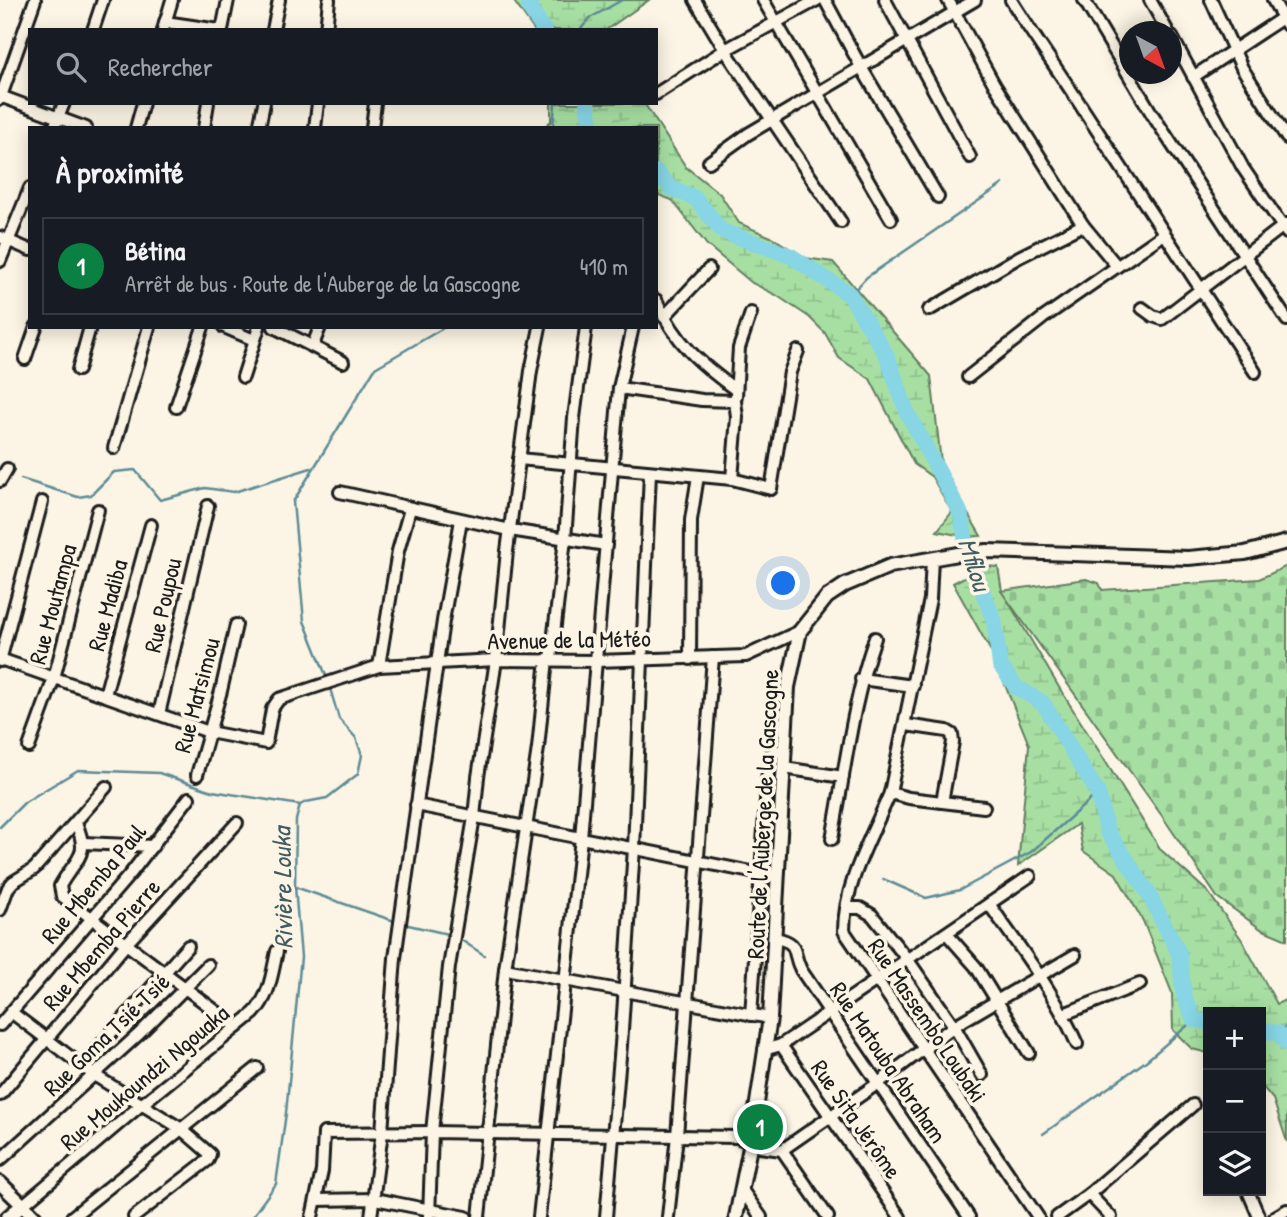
<!DOCTYPE html>
<html lang="fr">
<meta charset="utf-8">
<style>
:root{--surface:#171b24;--page:#20242c;--text:#f1f3f6;--muted:#9ea1a6;--line:#363941;--accent:#0b8043}
body{margin:0;font-family:"Patrick Hand",sans-serif;background:var(--page);color:var(--text)}
.controls{position:absolute;right:21px;bottom:21px;display:grid;overflow:hidden;border-radius:0px;box-shadow:0 4px 18px #0003}
.controls button{width:63px;height:63px;display:grid;place-items:center;padding:0;border:0;border-bottom:2px solid var(--line);background:var(--surface);color:var(--text);font:35px sans-serif}
.compass{position:absolute;left:1119px;top:21px;width:63px;height:63px;border-radius:50%;background:var(--surface);box-shadow:0 4px 18px #0003;rotate:139deg}
.you{position:absolute;left:784px;top:584px;width:24px;height:24px;margin:-18px;border:5px solid #fff;border-radius:50%;background:#1a73e8;box-shadow:0 0 0 10px #1a73e833}
.badge{display:grid;place-items:center;width:46px;height:46px;border-radius:50%;background:var(--accent);color:#fff;font-size:23px;font-weight:700}
.pin{position:absolute;translate:-50% -50%;border:4px solid #fff;box-shadow:0 2px 7px #0006}
.list{margin:0;padding:0;list-style:none}
h2{display:flex;justify-content:space-between;align-items:center;height:91px;margin:0;padding:0 28px;font-size:30px}
h2 small{font-size:23px;font-weight:400;color:var(--muted)}
.list li{display:grid;grid-template-columns:46px 1fr auto;gap:21px;align-items:center;box-sizing:border-box;height:98px;margin:0 14px 14px;padding:0 14px;border:2px solid var(--line);border-radius:0px}
.list b{display:block;font-size:26px;white-space:nowrap}
.list p{margin:0;font-size:23px;white-space:nowrap;color:var(--muted)}
.list em{font-size:23px;font-style:normal;color:var(--muted)}
.icon{flex:none;width:38px;height:38px;fill:none;stroke:currentColor;stroke-width:2;stroke-linecap:round;stroke-linejoin:round}
.map{position:relative;flex:none;width:1287px;height:1217px;overflow:hidden}
.search{position:absolute;background:var(--surface);box-shadow:0 4px 18px #0003;left:28px;top:28px;width:630px;height:77px;display:flex;align-items:center;gap:18px;box-sizing:border-box;padding:0 24px;border-radius:0px;color:var(--muted);font-size:26px}
.panel{position:absolute;background:var(--surface);box-shadow:0 4px 18px #0003;left:28px;top:126px;width:630px;height:203px;border-radius:0px}
.map>svg:first-child{display:block}
.wetland{fill:url(#wetland-marsh);stroke:#627e60;stroke-width:2}
.cemetery{fill:url(#cemetery-stones);stroke:#627e60;stroke-width:2}
.lines{fill:none;stroke-linecap:round;stroke-linejoin:round}
.stream{stroke:#5c8b95;stroke-width:2.5}
.river{stroke:#87d5e5;stroke-width:16}
.minor-casing{stroke:#1c1c1c;stroke-width:16}
.tertiary-casing{stroke:#1c1c1c;stroke-width:18}
.minor{stroke:#fcf5e5;stroke-width:10}
.tertiary{stroke:#fcf5e5;stroke-width:12}
.labels{text-anchor:middle;dominant-baseline:central;stroke-width:7;stroke-linejoin:round;paint-order:stroke}
.street-label{font-size:24px;fill:#1c1c1c;stroke:#fcf5e5}
.water-label{font-size:26px;font-style:italic;fill:#415d62;stroke:#fcf5e5}
</style>
<div class="map">
<svg width="1287" height="1217" viewBox="0 0 1287 1217">
<defs>
<pattern id="wetland-marsh" width="20" height="14" patternUnits="userSpaceOnUse" patternTransform="scale(1.75)"><rect width="20" height="14" fill="#a7dfa3"/><path d="M1 5h8M5 5V1M11 12h8M15 12V8" fill="none" stroke="#8fbf8c"/></pattern>
<pattern id="cemetery-stones" width="16" height="16" patternUnits="userSpaceOnUse" patternTransform="scale(1.75)"><rect width="16" height="16" fill="#a7dfa3"/><path d="M2 7V4a2 2 0 0 1 4 0v3zM10 15v-3a2 2 0 0 1 4 0v3z" fill="#8fbf8c"/></pattern>
</defs>
<rect width="100%" height="100%" fill="#fcf5e5"/>
<filter id="ink" filterUnits="userSpaceOnUse"><feTurbulence type="fractalNoise" baseFrequency=".0143" numOctaves="2"/><feDisplacementMap in="SourceGraphic" scale="14" xChannelSelector="R" yChannelSelector="G"/><feConvolveMatrix kernelMatrix="1 2 1 2 8 2 1 2 1" color-interpolation-filters="sRGB"/></filter>
<g filter="url(#ink)">
<g class="wetland">
<polygon points="513,0 649,0 606,30 534,30"/>
<polygon points="551,103 644,103 686,167 720,194 739,223 773,238 805,258 833,262 931,376 942,470 981,536 968,537 937,531 952,512 932,477 914,464 870,379 839,358 825,333 809,317 776,295 752,283 707,245 672,200 656,194 656,128 543,128 551,121"/>
<polygon points="985,566 998,567 1002,591 1060,689 1161,850 1208,892 1242,940 1277,1004 1287,999 1287,1142 1273,1099 1261,1085 1261,1012 1208,1012 1208,1053 1192,1049 1173,1030 1172,993 1143,921 1116,874 1083,851 1078,824 1018,866 1029,745 993,655 953,583"/>
</g>
<polygon class="cemetery" points="1287,566 1287,940 1261,929 1217,897 1162,816 1001,591 1086,579 1099,583 1102,590 1259,579"/>
<g class="lines">
<g class="stream">
<polyline points="580,30 590,18 622,0"/>
<polyline points="553,128 555,103"/>
<polyline points="850,295 867,277 1003,184"/>
<polyline points="21,479 78,497 91,495 114,472 135,470 160,500 205,488 234,492 311,468"/>
<polyline points="327,678 304,621 293,502 375,368 445,327"/>
<polyline points="0,827 25,802 78,770 159,773 212,791 300,805"/>
<polyline points="883,879 926,898 960,890 1031,852 1098,793"/>
<polyline points="295,887 397,922"/>
<polyline points="404,924 452,935"/>
<polyline points="458,938 484,955"/>
<polyline points="1278,1033 1287,1026"/>
<polyline points="1043,1134 1146,1061 1194,1020"/>
<polyline points="252,1217 276,1184 286,1113 301,957 295,887 296,820 300,805 306,802 327,798 358,774 362,755 356,738 339,719 329,685"/>
</g>
<g class="river">
<polyline points="531,0 529,8 544,30"/>
<polyline points="587,103 592,128"/>
<polyline points="656,172 671,188 695,198 722,231 791,256 850,295 887,356 907,412 960,512 970,560 994,620 1000,665 1016,687 1043,703 1098,793 1107,831 1146,889 1179,953 1184,996 1194,1020 1208,1022"/>
<polyline points="1261,1030 1278,1033 1287,1044"/>
</g>
<defs>
<g id="minor">
<polyline points="695,0 725,50 841,222"/>
<polyline points="763,0 891,219"/>
<polyline points="825,0 861,67 938,197"/>
<polyline points="885,0 970,157"/>
<polyline points="948,0 994,84 1083,225 1116,265"/>
<path d="M1011,0C1035,39 1061,74 1085,112C1142,199 1198,286 1255,372"/>
<polyline points="1084,0 1152,114 1287,320"/>
<polyline points="1150,0 1168,32"/>
<polyline points="1211,0 1242,68 1287,138"/>
<polyline points="1273,0 1287,25"/>
<polyline points="165,22 219,30"/>
<polyline points="93,30 103,0"/>
<polyline points="163,30 172,0"/>
<polyline points="222,30 228,0"/>
<polyline points="273,30 279,0"/>
<polyline points="326,30 329,0"/>
<polyline points="1172,37 1243,168 1287,233"/>
<polyline points="1193,77 1287,15"/>
<polyline points="656,94 725,50 817,0"/>
<polyline points="0,96 86,128"/>
<polyline points="0,99 35,0"/>
<polyline points="54,128 64,103"/>
<polyline points="136,128 143,103"/>
<polyline points="204,128 208,103"/>
<polyline points="259,128 264,103"/>
<polyline points="315,128 318,103"/>
<polyline points="372,128 375,103"/>
<polyline points="709,162 748,134 975,0"/>
<polyline points="0,237 30,250"/>
<polyline points="0,261 30,188"/>
<path d="M656,300C677,344 698,362 736,390"/>
<polyline points="1142,308 1153,316 1162,319 1286,224"/>
<polyline points="929,310 1019,257 1083,225"/>
<polyline points="664,317 709,269"/>
<polyline points="224,327 254,340"/>
<polyline points="274,327 343,362"/>
<polyline points="313,345 320,327"/>
<polyline points="25,359 36,327"/>
<polyline points="78,370 90,327"/>
<polyline points="243,377 259,327"/>
<polyline points="968,377 1043,318 1164,234"/>
<polyline points="619,388 702,400 735,401 737,417 732,479"/>
<polyline points="736,396 739,348 751,313"/>
<polyline points="176,407 203,327"/>
<polyline points="114,448 149,327"/>
<polyline points="519,459 732,479 771,489 790,372 798,351"/>
<polyline points="0,481 7,469"/>
<polyline points="340,492 510,530 606,545"/>
<polyline points="932,558 930,599 890,793 909,798 984,807"/>
<polyline points="0,659 209,732 266,743 272,709 279,699 379,666 496,660 596,661 746,656 800,631"/>
<polyline points="551,659 565,539 574,418 586,327"/>
<polyline points="690,659 691,520 698,476"/>
<polyline points="0,661 42,502"/>
<polyline points="379,666 398,551 410,509"/>
<polyline points="861,679 913,686"/>
<polyline points="105,695 151,525"/>
<polyline points="159,714 208,506"/>
<polyline points="906,725 947,731 952,734 953,742 942,802"/>
<polyline points="29,747 54,678 98,510"/>
<polyline points="784,768 843,777"/>
<polyline points="197,775 221,691 236,625"/>
<path d="M890,793C872,837 844,882 844,931L1038,1217"/>
<polyline points="416,805 776,877"/>
<path d="M76,823C91,858 75,858 60,886L62,896L237,1027"/>
<path d="M832,839C845,771 852,703 875,638"/>
<polyline points="83,843 153,846"/>
<path d="M989,904C1021,949 1055,993 1077,1044"/>
<polyline points="847,908 860,908 872,915 908,960 954,1026 982,1075"/>
<polyline points="0,910 8,888 13,882 34,869 106,787"/>
<polyline points="947,934 976,967 1029,1053"/>
<path d="M775,938C801,943 791,951 801,970L969,1217"/>
<polyline points="505,969 770,1018"/>
<polyline points="11,1012 94,1075 180,1128 210,1154 208,1160 134,1217"/>
<polyline points="1064,1014 1140,984"/>
<polyline points="751,1015 769,757 775,751 785,751"/>
<polyline points="0,1025 131,873 189,798"/>
<polyline points="781,1045 900,1217"/>
<polyline points="764,1050 781,1045 1030,876"/>
<polyline points="82,1066 188,946"/>
<polyline points="0,1095 127,943 237,823"/>
<polyline points="782,1150 828,1217"/>
<polyline points="0,1160 139,1034 208,965"/>
<polyline points="742,1190 761,1217"/>
<polyline points="1248,1191 1259,1217"/>
<polyline points="1089,1194 1111,1217"/>
<polyline points="316,1200 375,1199 466,1217"/>
<path d="M23,1205L141,1105L254,1013C270,995 272,974 277,951"/>
<polyline points="72,1217 257,1068"/>
<polyline points="312,1217 322,1171 324,1133 432,1132 737,1137 760,1147 782,1150 877,1084 954,1026 1075,955"/>
<polyline points="371,1217 382,1132 395,958 443,621 461,520"/>
<polyline points="429,1217 432,1132 449,967 474,817 478,777 496,660 507,551 531,371 540,327"/>
<polyline points="479,1217 505,969 538,748 547,659"/>
<polyline points="539,1217 581,838 619,388 633,327"/>
<polyline points="606,1217 621,1045 634,848 650,472"/>
<polyline points="668,1217 677,1136 713,657"/>
<polyline points="1057,1217 1089,1194 1193,1105"/>
<polyline points="1275,1217 1287,1210"/>
</g>
<g id="tertiary">
<polyline points="0,1183 35,1217"/>
<polyline points="8,1217 23,1205"/>
<polyline points="736,1217 751,1142 770,1018 788,687 800,631 827,597 845,585 890,566 958,554 987,551 1188,558 1245,553 1287,542"/>
</g>
</defs>
<use href="#minor" class="minor-casing"/>
<use href="#tertiary" class="tertiary-casing"/>
<use href="#minor" class="minor"/>
<use href="#tertiary" class="tertiary"/>
</g>
</g>
<g class="labels">
<g class="street-label">
<text transform="translate(52 604) rotate(-75)">Rue Moutampa</text>
<text transform="translate(107 605) rotate(-75)">Rue Madiba</text>
<text transform="translate(162 605) rotate(-77)">Rue Poupou</text>
<text transform="translate(569 639) rotate(-1)">Avenue de la Météo</text>
<text transform="translate(196 695) rotate(-75)">Rue Matsimou</text>
<text transform="translate(762 814) rotate(-87)">Route de l'Auberge de la Gascogne</text>
<text transform="translate(93 883) rotate(-50)">Rue Mbemba Paul</text>
<text transform="translate(101 944) rotate(-49)">Rue Mbemba Pierre</text>
<text transform="translate(928 1020) rotate(56)">Rue Massembo Loubaki</text>
<text transform="translate(106 1034) rotate(-44)">Rue Goma Tsié Tsié</text>
<text transform="translate(889 1062) rotate(56)">Rue Matouba Abraham</text>
<text transform="translate(144 1077) rotate(-40)">Rue Moukoundzi Ngouaka</text>
<text transform="translate(857 1119) rotate(55)">Rue Sita Jérôme</text>
</g>
<g class="water-label">
<text transform="translate(975 564) rotate(72)">Mfilou</text>
<text transform="translate(282 888) rotate(-91)">Rivière Louka</text>
</g>
</g>
</svg>
<div class="controls">
<button>+</button>
<button>−</button>
<button><svg class="icon" aria-label="layers" viewBox="0 0 24 24"><path d="M12 4l9 5-9 5-9-5zM3 14l9 5 9-5"/></svg></button>
</div>
<svg class="compass" viewBox="-18 -18 36 36"><path d="M0-13l5 13h-10z" fill="#e53935"/><path d="M0 13l5-13h-10z" fill="#9ea1a6"/></svg>
<div class="you"></div>
<div class="pin badge" style="left:760px;top:1127px">1</div>
<div class="search"><svg class="icon" aria-label="search" viewBox="0 0 24 24"><circle cx="10" cy="10" r="6"/><path d="M15 15l6 6"/></svg>Rechercher</div>
<section class="panel">
<h2>À proximité<small></small></h2>
<ul class="list">
<li><span class="badge">1</span><div><b>Bétina</b><p>Arrêt de bus · Route de l'Auberge de la Gascogne</p></div><em>410 m</em></li>
</ul>
</section>
</div>
